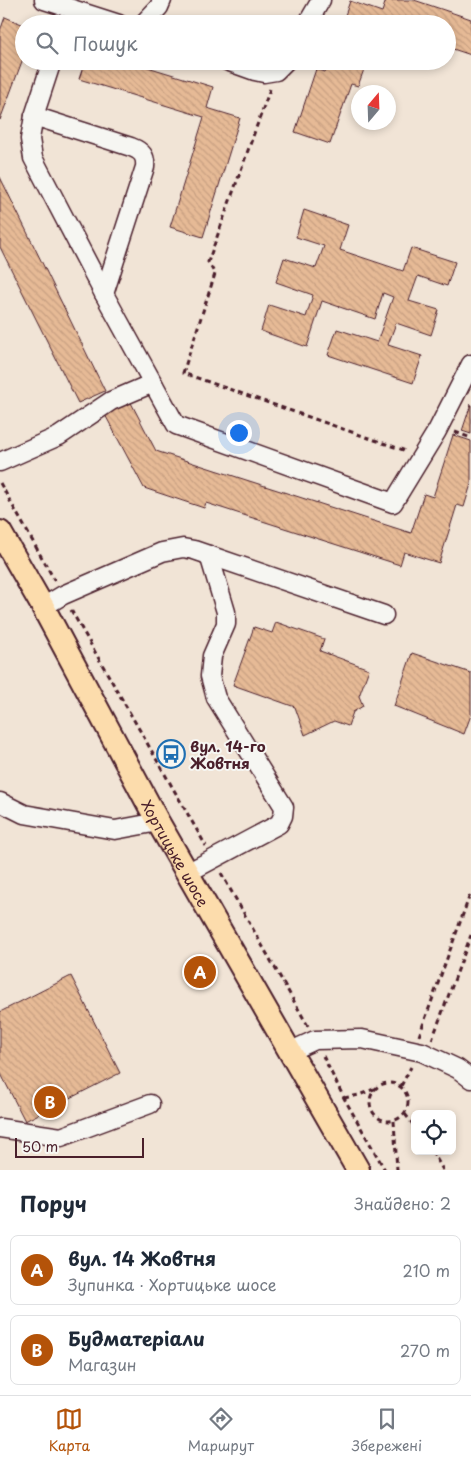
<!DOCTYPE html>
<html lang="uk">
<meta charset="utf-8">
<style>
:root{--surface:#fff;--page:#f2f2f3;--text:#1f2937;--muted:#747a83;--line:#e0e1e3;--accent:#b45309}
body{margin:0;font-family:"Playpen Sans",sans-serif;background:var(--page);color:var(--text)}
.controls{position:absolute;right:15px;bottom:15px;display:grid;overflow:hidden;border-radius:8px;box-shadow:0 2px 8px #0003}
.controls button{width:45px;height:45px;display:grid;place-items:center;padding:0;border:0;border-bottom:1px solid var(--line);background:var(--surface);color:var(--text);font:25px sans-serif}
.compass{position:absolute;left:351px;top:85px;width:45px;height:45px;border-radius:50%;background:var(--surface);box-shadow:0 2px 8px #0003;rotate:19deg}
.scale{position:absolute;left:15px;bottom:12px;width:129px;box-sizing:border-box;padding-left:5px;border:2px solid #4a1f2b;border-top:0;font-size:14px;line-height:18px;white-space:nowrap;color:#4a1f2b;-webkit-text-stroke:4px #f6f6f2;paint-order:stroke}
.you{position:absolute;left:238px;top:432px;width:18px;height:18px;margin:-12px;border:4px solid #fff;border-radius:50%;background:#1a73e8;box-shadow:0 0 0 8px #1a73e833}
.badge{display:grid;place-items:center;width:32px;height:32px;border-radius:50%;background:var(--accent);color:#fff;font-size:16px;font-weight:700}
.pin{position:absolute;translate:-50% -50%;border:2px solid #fff;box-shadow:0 1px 5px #0006}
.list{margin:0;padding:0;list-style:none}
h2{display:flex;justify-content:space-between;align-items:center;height:65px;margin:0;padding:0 20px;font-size:21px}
h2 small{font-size:16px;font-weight:400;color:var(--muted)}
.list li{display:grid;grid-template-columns:32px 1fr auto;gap:15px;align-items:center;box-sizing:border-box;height:70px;margin:0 10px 10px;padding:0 10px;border:1px solid var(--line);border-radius:8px}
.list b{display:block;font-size:19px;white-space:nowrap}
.list p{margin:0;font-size:16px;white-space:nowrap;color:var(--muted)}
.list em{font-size:16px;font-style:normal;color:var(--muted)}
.icon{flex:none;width:28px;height:28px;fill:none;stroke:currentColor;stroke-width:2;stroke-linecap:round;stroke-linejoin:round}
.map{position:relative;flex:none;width:471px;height:1170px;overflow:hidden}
.search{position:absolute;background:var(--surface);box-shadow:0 2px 8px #0003;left:15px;right:15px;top:15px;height:55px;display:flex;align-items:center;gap:12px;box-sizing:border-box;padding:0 18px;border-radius:28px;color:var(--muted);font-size:19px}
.sheet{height:225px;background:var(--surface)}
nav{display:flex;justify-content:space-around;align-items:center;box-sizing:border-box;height:70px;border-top:1px solid var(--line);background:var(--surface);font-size:14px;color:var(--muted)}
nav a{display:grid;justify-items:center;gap:2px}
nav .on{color:var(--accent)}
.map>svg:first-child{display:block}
.building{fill:url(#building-back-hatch);stroke:#4a1f2b}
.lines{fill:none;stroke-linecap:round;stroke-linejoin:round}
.minor-casing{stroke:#4a1f2b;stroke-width:21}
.major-casing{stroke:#4a1f2b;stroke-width:26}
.path{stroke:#4a1f2b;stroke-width:3;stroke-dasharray:5 4;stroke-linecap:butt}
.minor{stroke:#f6f6f2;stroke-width:18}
.major{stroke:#fcdcac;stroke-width:22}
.labels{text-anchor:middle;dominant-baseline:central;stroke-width:4;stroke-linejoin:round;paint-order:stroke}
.poi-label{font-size:15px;font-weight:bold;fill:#4a1f2b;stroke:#f6f6f2;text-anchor:start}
.street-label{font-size:15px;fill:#4a1f2b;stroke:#f6f6f2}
</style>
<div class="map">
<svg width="471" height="1170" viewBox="0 0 471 1170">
<defs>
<pattern id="building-back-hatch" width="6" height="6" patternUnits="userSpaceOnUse" patternTransform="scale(1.25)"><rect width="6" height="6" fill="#e6ba96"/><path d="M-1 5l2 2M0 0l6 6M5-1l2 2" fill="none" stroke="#c79f81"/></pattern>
</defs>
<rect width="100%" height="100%" fill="#f1e4d6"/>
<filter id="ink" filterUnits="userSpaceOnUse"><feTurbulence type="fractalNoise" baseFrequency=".02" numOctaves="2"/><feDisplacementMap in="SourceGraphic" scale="10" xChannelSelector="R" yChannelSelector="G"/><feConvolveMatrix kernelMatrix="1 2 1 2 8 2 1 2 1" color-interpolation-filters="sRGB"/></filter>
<g filter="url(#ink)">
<g class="building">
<polygon points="386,0 414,0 471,19 471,55 447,47 447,24 342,24 350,1 382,12"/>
<polygon points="5,17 24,25 24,56 0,120 0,31"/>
<polygon points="85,61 128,61 213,87 207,108 240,118 203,237 170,227 204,117 79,79"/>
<polygon points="329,61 367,61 358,86 351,84 330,144 295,132 316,69 325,72"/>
<polygon points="0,177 105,391 78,403 0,247"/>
<polygon points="304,210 348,225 340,250 403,271 411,248 455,262 447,286 418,276 409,301 439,310 431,335 396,323 388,345 422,356 413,383 328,355 337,329 377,342 393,297 383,293 375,319 322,301 307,347 261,331 269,305 306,317 313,295 276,282 284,258 316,268 324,246 296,237"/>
<polygon points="127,395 156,451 411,533 424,494 433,497 453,435 471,441 471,484 464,507 457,505 439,563 404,552 400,565 206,503 204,508 144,488 102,409"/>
<polygon points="471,404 471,434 462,431"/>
<polygon points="276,622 324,639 320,651 369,669 359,696 363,706 353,712 348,726 334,721 305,735 295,707 233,685 254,627 272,633"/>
<polygon points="412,653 471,673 471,715 464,734 394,706"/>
<polygon points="71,976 120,1073 25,1121 0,1072 0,1012"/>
</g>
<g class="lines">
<defs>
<g id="minor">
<polyline points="44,0 119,24"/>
<polyline points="143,24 159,7 162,0"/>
<polyline points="307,24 321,0"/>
<polyline points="52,61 34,116 30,139 33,158 104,294 176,425 393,503 437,431 471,364"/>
<polyline points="227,61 255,71 264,73 276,71 286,61"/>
<path d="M34,116L131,147C142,151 146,156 145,167L104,294"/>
<polyline points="0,462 59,436 111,401 153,383"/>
<polyline points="43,607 63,595 162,552 183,548 194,550 384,615"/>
<polyline points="0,802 24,814 115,830 158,822"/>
<polyline points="187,873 279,824 283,816 284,807 216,698 210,676 212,656 226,624 226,612 209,555"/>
<polyline points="289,1052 315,1040 362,1039 422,1052 458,1069 471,1079"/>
<polyline points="0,1128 61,1137 150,1104"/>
</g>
<g id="major">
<path id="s1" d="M0,532L43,607L158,822L358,1170"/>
</g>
</defs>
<use href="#minor" class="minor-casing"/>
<use href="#major" class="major-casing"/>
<g class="path">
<polyline points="270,89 208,262 215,274 183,373 406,451"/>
<polyline points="455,432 471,438"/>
<polyline points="0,483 55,581"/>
<polyline points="71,610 206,846"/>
<polyline points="221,873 308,1026"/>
<polyline points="419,1036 471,892"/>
<polyline points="432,1040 471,935"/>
<polyline points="323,1056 344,1098 385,1170"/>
<circle cx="389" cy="1102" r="19"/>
<polyline points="401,1086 411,1067"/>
<polyline points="344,1098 359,1095 374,1089"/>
<polyline points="405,1114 415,1127"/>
<polyline points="394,1121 397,1170"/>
<polyline points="432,1151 443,1170"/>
</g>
<use href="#minor" class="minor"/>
<use href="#major" class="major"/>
</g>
</g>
<defs>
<symbol id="bus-ring" viewBox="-11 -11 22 22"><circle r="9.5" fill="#f6f6f2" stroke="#1f6fb2" stroke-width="1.5"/><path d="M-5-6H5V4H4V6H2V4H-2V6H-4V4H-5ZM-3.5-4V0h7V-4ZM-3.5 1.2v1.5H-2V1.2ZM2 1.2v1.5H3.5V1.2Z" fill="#1f6fb2"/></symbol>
</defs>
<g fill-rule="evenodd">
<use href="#bus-ring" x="155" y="738" width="32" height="32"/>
</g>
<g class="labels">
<g class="poi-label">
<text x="190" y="745">вул. 14-го<tspan x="190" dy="17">Жовтня</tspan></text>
</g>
<g class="street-label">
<text stroke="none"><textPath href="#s1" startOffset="366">Хортицьке шосе</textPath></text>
</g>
</g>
</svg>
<div class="controls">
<button><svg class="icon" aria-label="locate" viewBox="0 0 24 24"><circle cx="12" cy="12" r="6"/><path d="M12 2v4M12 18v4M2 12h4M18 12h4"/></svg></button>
</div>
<svg class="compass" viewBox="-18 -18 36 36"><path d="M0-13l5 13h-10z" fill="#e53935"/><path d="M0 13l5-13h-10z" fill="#747a83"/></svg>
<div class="scale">50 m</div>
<div class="you"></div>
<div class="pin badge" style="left:200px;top:972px">A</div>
<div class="pin badge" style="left:50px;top:1102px">B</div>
<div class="search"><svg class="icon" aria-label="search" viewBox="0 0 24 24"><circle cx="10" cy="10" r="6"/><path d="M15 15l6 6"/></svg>Пошук</div>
</div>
<section class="sheet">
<h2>Поруч<small>Знайдено: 2</small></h2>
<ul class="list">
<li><span class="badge">A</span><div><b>вул. 14 Жовтня</b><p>Зупинка · Хортицьке шосе</p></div><em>210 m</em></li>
<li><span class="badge">B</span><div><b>Будматеріали</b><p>Магазин</p></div><em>270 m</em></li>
</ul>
</section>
<nav>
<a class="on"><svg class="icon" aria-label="map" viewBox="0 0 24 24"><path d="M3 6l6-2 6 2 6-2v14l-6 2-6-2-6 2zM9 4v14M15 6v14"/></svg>Карта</a>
<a><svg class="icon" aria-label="directions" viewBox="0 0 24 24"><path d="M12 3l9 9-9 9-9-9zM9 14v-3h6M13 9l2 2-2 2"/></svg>Маршрут</a>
<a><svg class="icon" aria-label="saved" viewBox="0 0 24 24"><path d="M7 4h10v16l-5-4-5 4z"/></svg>Збережені</a>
</nav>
